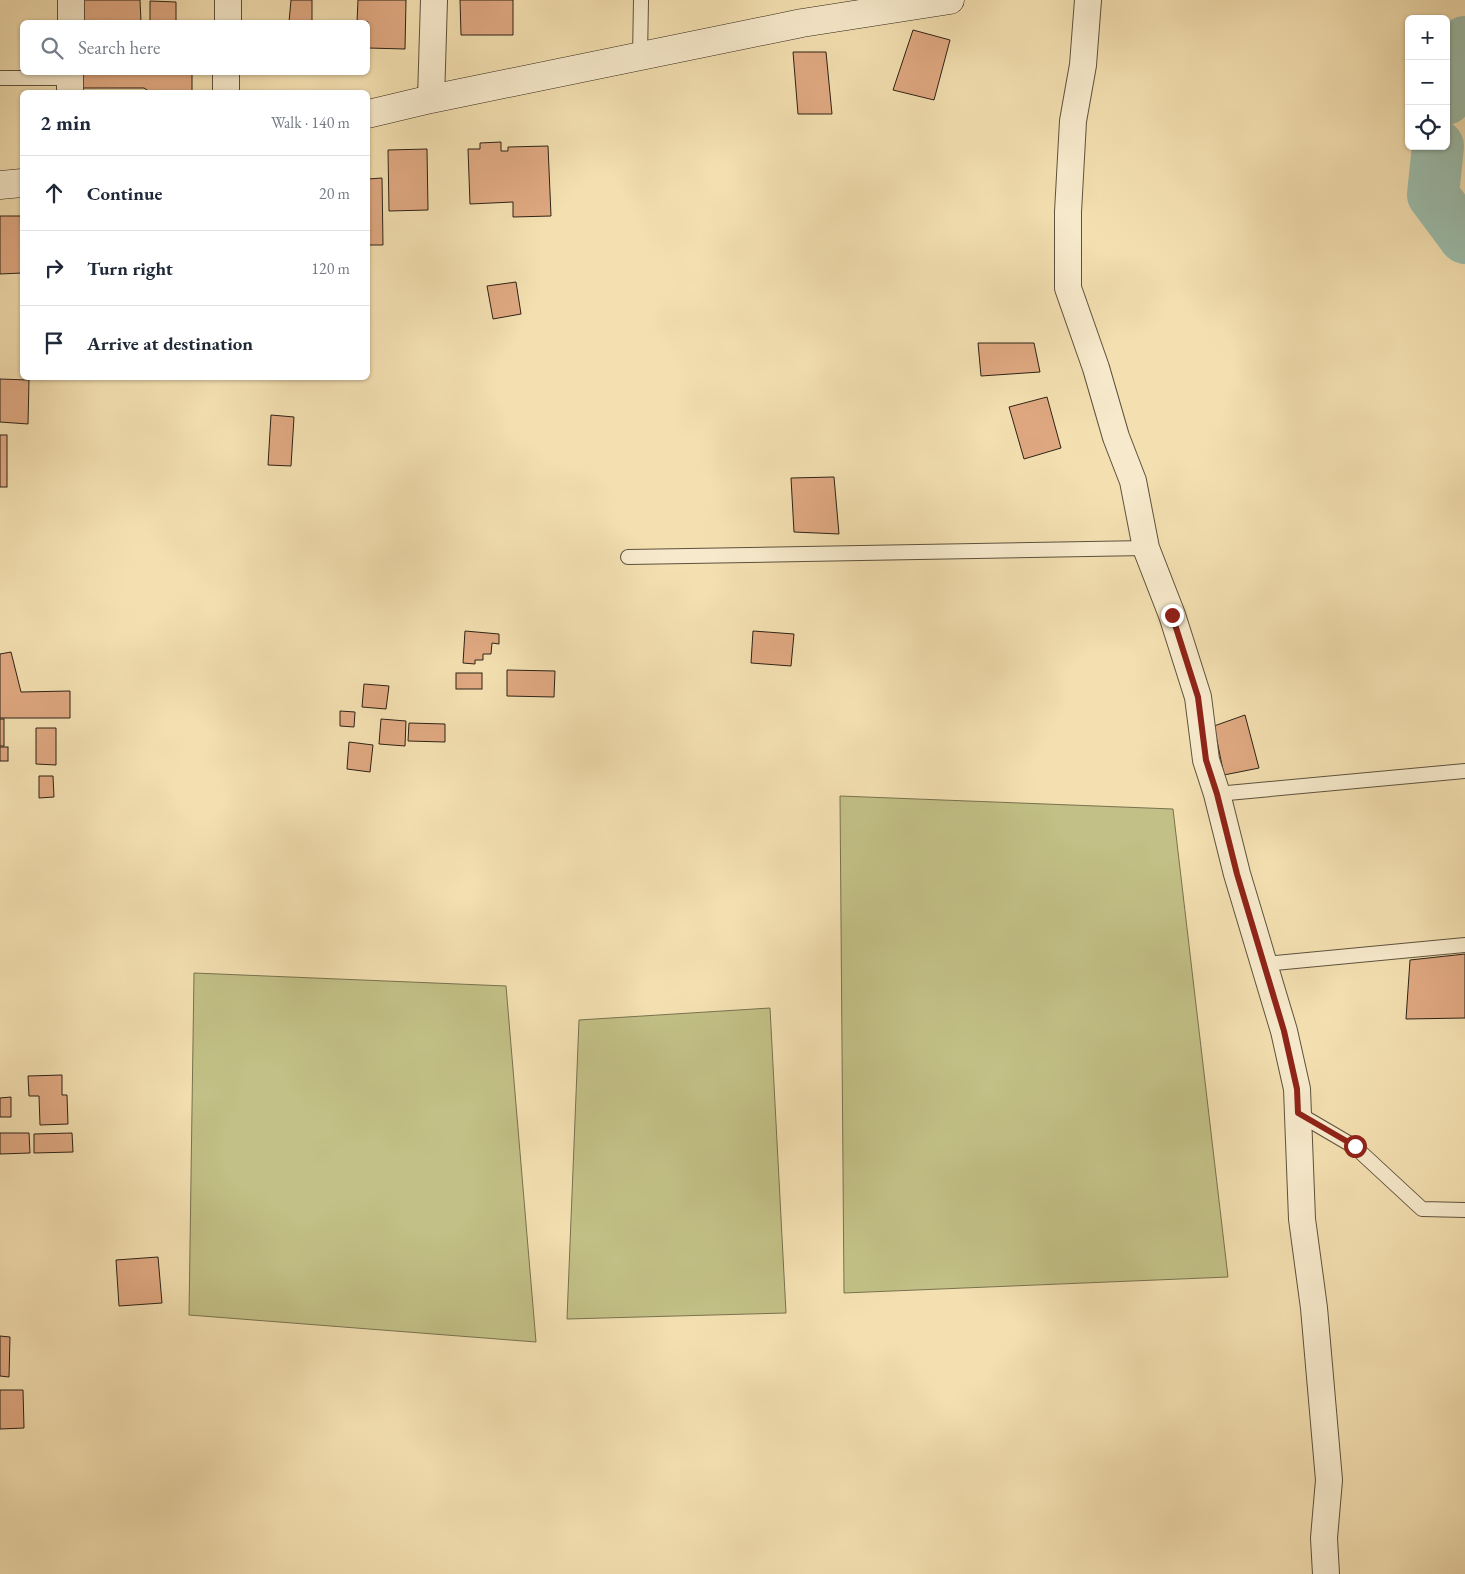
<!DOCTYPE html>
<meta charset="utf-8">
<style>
:root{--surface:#fff;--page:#f6f6f7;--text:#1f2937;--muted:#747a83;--line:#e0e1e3}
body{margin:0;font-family:"EB Garamond",serif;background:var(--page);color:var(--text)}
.controls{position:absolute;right:15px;top:15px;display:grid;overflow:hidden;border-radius:8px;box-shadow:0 1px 4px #0004}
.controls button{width:45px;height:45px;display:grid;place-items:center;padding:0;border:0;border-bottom:1px solid var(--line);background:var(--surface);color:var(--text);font:25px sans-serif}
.stop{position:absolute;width:15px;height:15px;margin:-11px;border:4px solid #8f2418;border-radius:50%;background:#fff}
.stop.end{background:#8f2418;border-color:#fff;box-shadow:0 1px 5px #0008}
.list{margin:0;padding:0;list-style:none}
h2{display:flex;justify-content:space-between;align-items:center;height:65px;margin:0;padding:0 20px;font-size:21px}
h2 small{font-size:16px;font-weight:400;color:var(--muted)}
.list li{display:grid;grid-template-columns:32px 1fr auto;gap:15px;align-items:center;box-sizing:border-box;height:75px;padding:0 20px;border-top:1px solid var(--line)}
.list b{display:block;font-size:19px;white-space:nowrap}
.list em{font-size:16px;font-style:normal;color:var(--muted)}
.icon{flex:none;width:28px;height:28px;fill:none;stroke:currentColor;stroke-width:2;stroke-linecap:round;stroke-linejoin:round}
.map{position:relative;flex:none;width:1465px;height:1574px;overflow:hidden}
.search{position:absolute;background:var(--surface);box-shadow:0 1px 4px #0004;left:20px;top:20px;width:350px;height:55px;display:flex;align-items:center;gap:12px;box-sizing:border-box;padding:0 18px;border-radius:8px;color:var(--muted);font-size:19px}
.panel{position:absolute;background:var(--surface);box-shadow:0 1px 4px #0004;left:20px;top:90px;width:350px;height:290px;border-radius:8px}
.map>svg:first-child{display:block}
.green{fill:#c2c086;stroke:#78724e}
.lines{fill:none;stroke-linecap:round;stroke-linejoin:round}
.river{stroke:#9bbdac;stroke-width:52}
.building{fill:#dfa881;stroke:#2d2315}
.lane-casing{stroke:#5e523c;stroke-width:16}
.street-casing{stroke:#5e523c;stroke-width:28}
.secondary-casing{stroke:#2d2315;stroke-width:29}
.lane{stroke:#f7eacc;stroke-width:14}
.street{stroke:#f7eacc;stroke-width:26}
.secondary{stroke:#f7eacc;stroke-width:28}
.route{stroke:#8f2418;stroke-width:6}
</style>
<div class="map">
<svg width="1465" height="1574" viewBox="0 0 1465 1574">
<rect width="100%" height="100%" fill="#f3dfb0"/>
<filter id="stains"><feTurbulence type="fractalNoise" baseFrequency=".004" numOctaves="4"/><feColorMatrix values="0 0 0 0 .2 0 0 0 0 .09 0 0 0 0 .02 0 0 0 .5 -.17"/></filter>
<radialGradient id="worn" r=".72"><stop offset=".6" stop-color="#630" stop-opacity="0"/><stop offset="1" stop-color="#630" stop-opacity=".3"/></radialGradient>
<g class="green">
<polygon points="840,796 1173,809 1228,1277 844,1293"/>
<polygon points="194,973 506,986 536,1342 189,1315"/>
<polygon points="770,1008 786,1313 567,1319 579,1020"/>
</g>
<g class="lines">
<g class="river">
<polyline points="1446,99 1465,42"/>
<polyline points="1438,146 1433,195 1465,238"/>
</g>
</g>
<g class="building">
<polygon points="80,0 140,0 141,22 80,22"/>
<polygon points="291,0 312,0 312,22 289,22"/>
<polygon points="358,0 406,0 405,49 368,48 368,22 357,22"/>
<polygon points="460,0 513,0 513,35 461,35"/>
<polygon points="150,1 176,2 176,22 150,22"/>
<polygon points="913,30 950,40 934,100 893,90"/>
<polygon points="793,52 826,52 832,114 798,114"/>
<polygon points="83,72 192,72 192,91 150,92 144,88 83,88"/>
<polygon points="501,142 501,151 508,151 508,147 548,146 551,216 513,217 513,202 470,204 468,149 480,149 480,143"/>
<polygon points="427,149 428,210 389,211 388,150"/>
<polygon points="382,178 383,245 368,245 368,179"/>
<polygon points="0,216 22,216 22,273 0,274"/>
<polygon points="516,282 521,314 493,319 487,286"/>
<polygon points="978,343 1034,343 1040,372 981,376"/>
<polygon points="0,379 29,380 28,424 0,422"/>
<polygon points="1047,397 1061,448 1024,459 1009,407"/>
<polygon points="271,415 294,417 291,466 268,465"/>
<rect x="0" y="435" width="7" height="52"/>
<polygon points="834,477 839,534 794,532 791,478"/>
<polygon points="465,631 499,634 499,644 492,643 491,654 483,654 483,660 475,660 475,664 463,663"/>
<polygon points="753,631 794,634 791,666 751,663"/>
<polygon points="11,652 21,692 70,691 70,718 0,718 0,654"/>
<polygon points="507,670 555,671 554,697 507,696"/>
<rect x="456" y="673" width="26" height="16"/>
<polygon points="364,684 389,686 386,709 362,707"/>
<polygon points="340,711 355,712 354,727 340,726"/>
<polygon points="1245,715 1259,768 1224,775 1214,726"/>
<rect x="0" y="719" width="4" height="27"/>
<polygon points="381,719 406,721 405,746 379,744"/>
<polygon points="409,723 445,724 445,742 408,741"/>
<polygon points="36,728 56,728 56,765 36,764"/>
<polygon points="349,742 373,745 370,772 347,769"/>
<rect x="0" y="747" width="8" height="14"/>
<polygon points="39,776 53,776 54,797 39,798"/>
<polygon points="1465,954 1465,1018 1406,1019 1410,960"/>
<polygon points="62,1075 62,1095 67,1095 68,1124 40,1125 39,1096 29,1096 28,1076"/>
<polygon points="11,1097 11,1117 0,1117 0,1098"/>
<polygon points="0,1133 29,1133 30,1153 0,1154"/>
<polygon points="72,1133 73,1152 34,1153 34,1134"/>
<polygon points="158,1257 162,1303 119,1306 116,1260"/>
<polygon points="0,1336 10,1337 9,1377 0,1376"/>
<polygon points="0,1390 23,1390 24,1428 0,1429"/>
</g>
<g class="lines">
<defs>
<g id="lane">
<polyline points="640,57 641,0"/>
<polyline points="0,78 69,78"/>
<polyline points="628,557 1146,548"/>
<polyline points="1217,794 1465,771"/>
<polyline points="1265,964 1465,945"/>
<polyline points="1297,1113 1355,1147 1422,1209 1465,1210"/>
</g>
<g id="street">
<polyline points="1088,0 1083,65 1073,121 1068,212 1068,288 1096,368 1116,437 1133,481 1146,548 1172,615 1198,697 1206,760 1217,794 1237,874 1284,1031 1297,1089 1302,1219 1314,1308 1329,1480 1324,1538 1326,1574"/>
<polyline points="71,22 71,0"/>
<polyline points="228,22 228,0"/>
<polyline points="70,72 70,92"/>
<polyline points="226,92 226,72"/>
<polyline points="431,99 434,0"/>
</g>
<g id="secondary">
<polyline points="368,114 431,99 802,23 950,0"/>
<polyline points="0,185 22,183"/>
</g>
</defs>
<use href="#lane" class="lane-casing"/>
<use href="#street" class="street-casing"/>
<use href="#secondary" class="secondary-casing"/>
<use href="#lane" class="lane"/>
<use href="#street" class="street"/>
<use href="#secondary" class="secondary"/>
</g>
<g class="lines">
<polyline class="route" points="1172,615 1198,697 1206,760 1217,794 1237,874 1284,1031 1297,1089 1298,1113 1355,1146"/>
</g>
<rect width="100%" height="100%" filter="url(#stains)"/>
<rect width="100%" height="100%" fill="url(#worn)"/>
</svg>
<div class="controls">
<button>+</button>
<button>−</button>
<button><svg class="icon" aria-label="locate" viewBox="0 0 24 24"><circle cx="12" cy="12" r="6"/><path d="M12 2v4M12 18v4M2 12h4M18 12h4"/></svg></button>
</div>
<div class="stop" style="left:1355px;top:1146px"></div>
<div class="stop end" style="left:1172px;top:615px"></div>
<div class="search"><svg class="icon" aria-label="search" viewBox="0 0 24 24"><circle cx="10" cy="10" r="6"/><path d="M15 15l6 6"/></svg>Search here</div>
<section class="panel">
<h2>2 min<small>Walk · 140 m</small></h2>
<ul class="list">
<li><svg class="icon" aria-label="ahead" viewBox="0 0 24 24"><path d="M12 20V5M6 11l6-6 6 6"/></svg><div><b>Continue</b></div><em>20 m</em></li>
<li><svg class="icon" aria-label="right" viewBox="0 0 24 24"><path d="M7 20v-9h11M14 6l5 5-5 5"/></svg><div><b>Turn right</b></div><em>120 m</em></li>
<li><svg class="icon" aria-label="arrive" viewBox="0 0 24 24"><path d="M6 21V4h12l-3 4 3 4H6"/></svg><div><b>Arrive at destination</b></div></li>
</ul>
</section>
</div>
